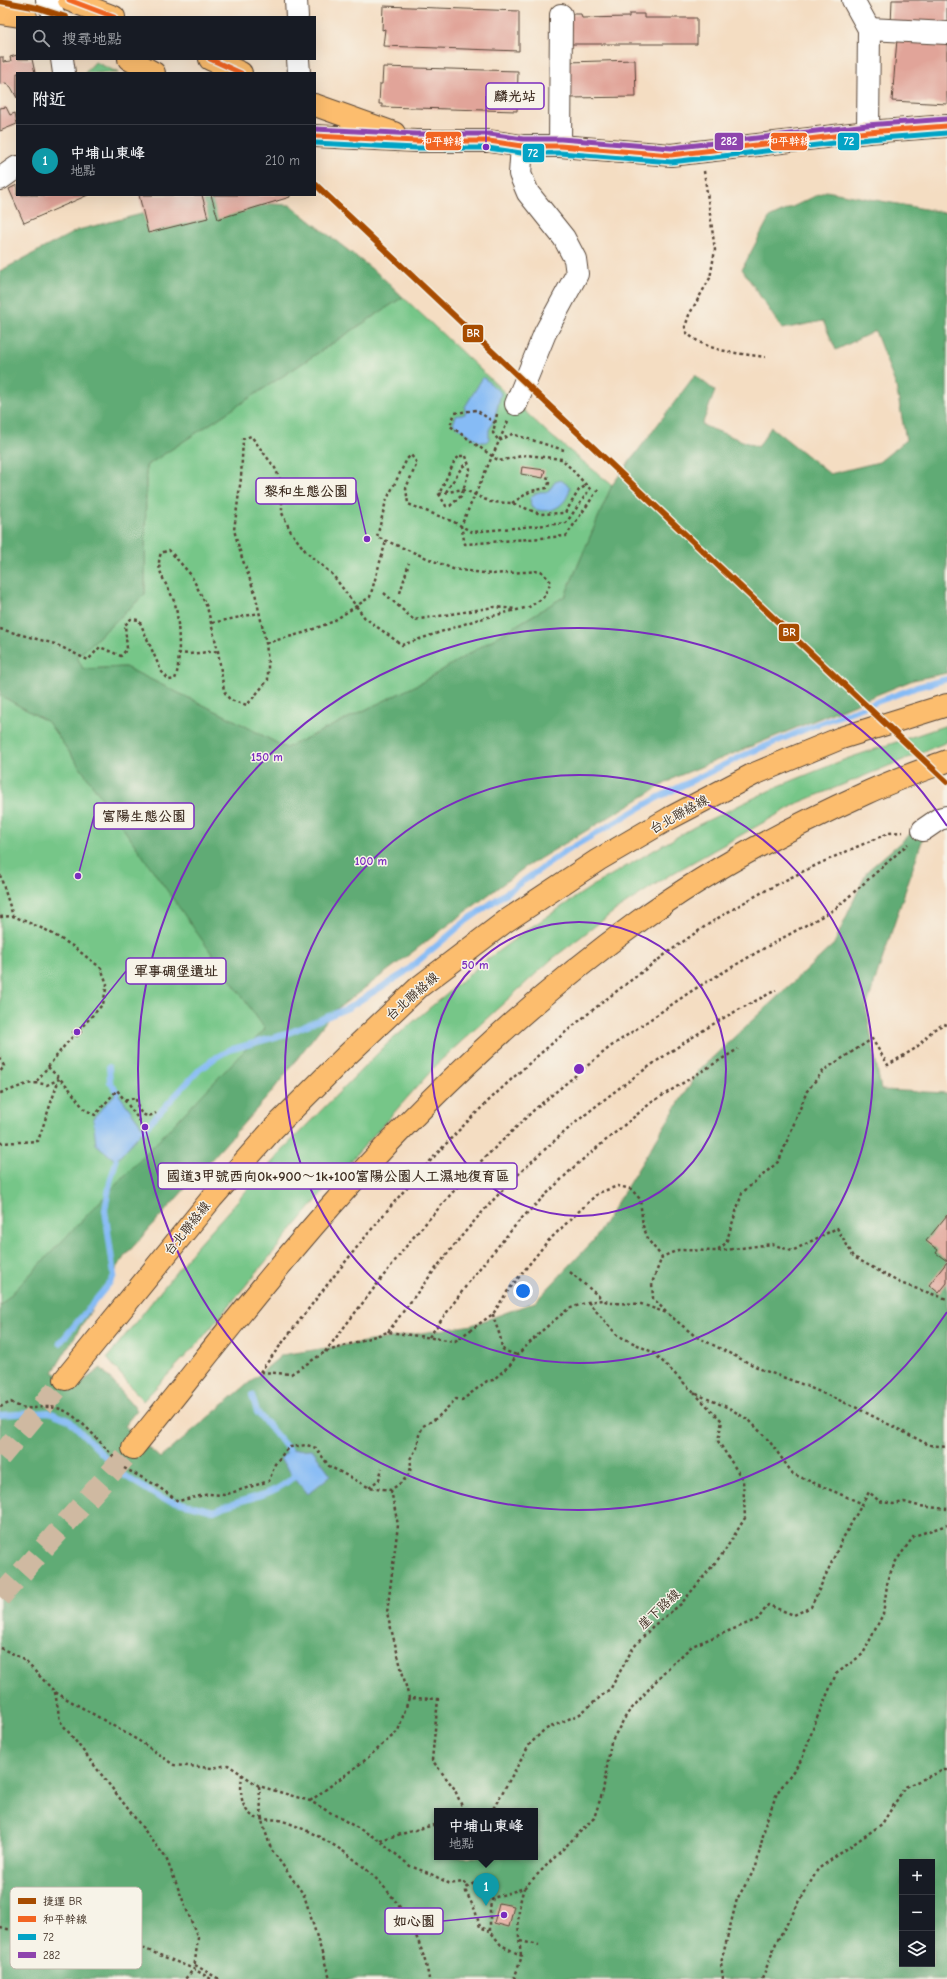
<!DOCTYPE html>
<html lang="zh-TW">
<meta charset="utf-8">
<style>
:root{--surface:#171b24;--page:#20242c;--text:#f1f3f6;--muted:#9ea1a6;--line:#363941;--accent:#ea580c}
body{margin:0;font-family:"Comic Neue","LXGW WenKai TC",sans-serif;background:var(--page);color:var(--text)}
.controls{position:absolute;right:12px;bottom:12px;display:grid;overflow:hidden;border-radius:0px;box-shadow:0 4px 16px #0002}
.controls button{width:36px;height:36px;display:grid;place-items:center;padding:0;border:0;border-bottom:1px solid var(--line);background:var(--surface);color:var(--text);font:20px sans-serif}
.you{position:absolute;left:523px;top:1291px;width:14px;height:14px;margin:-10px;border:3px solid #fff;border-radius:50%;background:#1a73e8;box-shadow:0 0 0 6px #1a73e833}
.badge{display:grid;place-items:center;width:26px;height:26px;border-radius:50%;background:var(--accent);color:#fff;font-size:13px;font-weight:700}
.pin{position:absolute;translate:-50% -33px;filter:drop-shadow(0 1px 2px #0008)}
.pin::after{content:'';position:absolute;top:21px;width:14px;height:12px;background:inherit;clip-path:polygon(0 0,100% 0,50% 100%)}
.popup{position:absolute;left:434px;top:1808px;width:104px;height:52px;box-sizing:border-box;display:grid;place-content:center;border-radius:0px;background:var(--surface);filter:drop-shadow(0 1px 3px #0005);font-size:13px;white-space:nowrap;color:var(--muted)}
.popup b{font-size:15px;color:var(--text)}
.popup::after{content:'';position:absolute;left:50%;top:100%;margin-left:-8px;border:8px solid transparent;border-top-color:var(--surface)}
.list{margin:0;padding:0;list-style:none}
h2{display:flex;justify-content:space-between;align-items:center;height:52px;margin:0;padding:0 16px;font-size:17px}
h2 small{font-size:13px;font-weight:400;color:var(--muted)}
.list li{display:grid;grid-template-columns:26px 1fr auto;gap:12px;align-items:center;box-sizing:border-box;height:72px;padding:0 16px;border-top:1px solid var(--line)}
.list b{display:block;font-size:15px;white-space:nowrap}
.list p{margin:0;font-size:13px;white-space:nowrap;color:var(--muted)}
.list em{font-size:13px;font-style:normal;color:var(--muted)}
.icon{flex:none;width:22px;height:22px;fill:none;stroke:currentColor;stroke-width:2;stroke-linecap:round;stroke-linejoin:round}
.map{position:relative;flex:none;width:947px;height:1979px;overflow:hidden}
.search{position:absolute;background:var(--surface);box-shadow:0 4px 16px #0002;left:16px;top:16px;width:300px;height:44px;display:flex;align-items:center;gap:10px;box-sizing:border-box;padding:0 14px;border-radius:0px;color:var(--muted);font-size:15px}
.panel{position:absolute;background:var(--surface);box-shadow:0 4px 16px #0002;left:16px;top:72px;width:300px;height:124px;border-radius:0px}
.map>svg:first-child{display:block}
.green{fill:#76c688;stroke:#587853}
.forest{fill:#60ab74;stroke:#4e6a49;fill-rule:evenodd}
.water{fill:#86bbf5;stroke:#60728a}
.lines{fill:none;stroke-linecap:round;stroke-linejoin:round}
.stream{stroke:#86bbf5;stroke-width:6}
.building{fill:#e1a499}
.highway-tunnel{stroke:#cfb9a1;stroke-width:22;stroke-dasharray:22 11;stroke-linecap:butt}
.minor-casing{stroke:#574537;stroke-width:24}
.major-casing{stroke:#574537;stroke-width:24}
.highway-casing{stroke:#574537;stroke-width:24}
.path{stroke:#574537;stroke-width:2.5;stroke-dasharray:3 3;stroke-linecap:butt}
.minor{stroke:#fff;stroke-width:22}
.major{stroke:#fcbd6e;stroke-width:22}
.highway{stroke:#fcbd6e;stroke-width:22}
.bus-1-casing{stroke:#f7f3e8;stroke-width:8}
.bus-2-casing{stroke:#f7f3e8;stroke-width:8}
.bus-3-casing{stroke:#f7f3e8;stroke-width:8}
.bus-1{stroke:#f26522;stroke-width:5}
.bus-2{stroke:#03a3c5;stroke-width:5}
.bus-3{stroke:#8e44ad;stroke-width:5}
.metro-1-casing{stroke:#f7f3e8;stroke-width:9}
.metro-1{stroke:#a74c00;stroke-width:6}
.ring{fill:none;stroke:#7b2cbf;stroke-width:2}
.labels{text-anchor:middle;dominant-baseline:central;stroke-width:3;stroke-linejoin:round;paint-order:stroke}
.street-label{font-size:13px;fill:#3b2a1e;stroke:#f7f3e8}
.key{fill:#f7f3e8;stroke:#bfb7ab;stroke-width:1}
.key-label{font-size:11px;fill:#3b2a1e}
.centre{fill:#7b2cbf;stroke:#f7f3e8;stroke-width:2}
.ring-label{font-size:12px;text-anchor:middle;font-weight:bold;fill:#7b2cbf;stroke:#f7f3e8;stroke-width:3;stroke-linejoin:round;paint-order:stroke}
.leader{fill:none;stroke:#7b2cbf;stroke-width:1.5}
.callout-dot{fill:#7b2cbf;stroke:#f7f3e8;stroke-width:1.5}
.callout{fill:#f7f3e8;stroke:#7b2cbf;stroke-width:1.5}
.callout-label{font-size:14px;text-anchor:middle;font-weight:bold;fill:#3b2a1e}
.line-badge{stroke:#f7f3e8;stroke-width:1.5}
.badge-label{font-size:11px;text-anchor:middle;font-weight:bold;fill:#fff}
</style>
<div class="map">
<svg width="947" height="1979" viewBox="0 0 947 1979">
<rect width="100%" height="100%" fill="#f7f3e8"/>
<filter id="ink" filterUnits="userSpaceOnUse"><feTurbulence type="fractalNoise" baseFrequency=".025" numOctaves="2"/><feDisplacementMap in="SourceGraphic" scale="8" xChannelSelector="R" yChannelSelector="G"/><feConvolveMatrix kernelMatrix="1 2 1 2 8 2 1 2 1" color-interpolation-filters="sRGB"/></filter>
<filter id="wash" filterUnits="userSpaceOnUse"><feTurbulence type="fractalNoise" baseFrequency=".012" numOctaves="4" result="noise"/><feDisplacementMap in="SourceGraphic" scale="16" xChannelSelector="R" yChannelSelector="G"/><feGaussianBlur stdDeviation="0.9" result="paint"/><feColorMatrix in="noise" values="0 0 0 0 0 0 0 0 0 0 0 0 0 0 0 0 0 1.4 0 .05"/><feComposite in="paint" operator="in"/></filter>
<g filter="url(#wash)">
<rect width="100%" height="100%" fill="#f4ddc2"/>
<g class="green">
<polygon points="95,62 119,73 85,73"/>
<polygon points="403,297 549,434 612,485 565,596 419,684 286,748 230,718 125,667 83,669 77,657 145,594 146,466"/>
<polygon points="0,695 48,722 266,1029 0,1306"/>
<polygon points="947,725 947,742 798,803 668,876 616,910 552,959 440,1061 325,1190 198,1343 143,1401 107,1358 196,1247 292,1140 387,1044 485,961 527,930 594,885 694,827 779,786 846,759"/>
</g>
<path class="forest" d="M826,191L947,213V673L913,680L676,777L524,868L333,1012L270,1094L124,1257L53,1372L78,1385L101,1368L137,1410L124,1426L160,1458L282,1355L472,1325L535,1302L594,1240L699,1070L834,944L867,871L930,817L866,1008L881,1090L947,1093V1979H0V1306L265,1029L48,722L0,695V271L78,230L197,200L290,205L381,276L403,297L146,466L145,594L77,657L83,669L125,667L230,718L286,748L419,684L565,596L612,485L695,375L715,391L702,425L758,447L771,427L830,474L879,462L906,440L896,386L875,331L836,350L823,321L782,329L742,269L769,218ZM437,1811H535V1857H437ZM902,1862H932V1964H902Z"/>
<g class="water">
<polygon points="483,377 501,393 495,417 489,430 489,439 486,442 480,442 453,424 456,416 465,414 465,407"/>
<path d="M561,480L570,487C568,506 548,517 531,507L530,498C536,492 540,491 548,492L555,482Z"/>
<polygon points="117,1092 144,1129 116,1161 96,1144 93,1118"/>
<polygon points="312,1449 331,1475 308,1494 280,1459 289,1450"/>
</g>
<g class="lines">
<g class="stream">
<polyline points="109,1067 110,1082 117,1092"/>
<polyline points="144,1129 200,1069 215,1058 229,1050 286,1034 348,1008 404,973 466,921 566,851 657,798 742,756 815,725 917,687 947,679"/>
<polyline points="60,1343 112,1280 114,1275 105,1210 110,1182 116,1161"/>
<polyline points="252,1395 257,1412 289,1450"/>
<path d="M0,1415L49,1412L69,1420L122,1474L160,1498L214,1511C240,1498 273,1498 294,1476"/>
</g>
</g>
<g id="blocks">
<g class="building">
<polygon points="892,0 947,0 947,26 891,26"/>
<polygon points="383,6 519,11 519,51 383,46 385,29 382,30"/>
<polygon points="568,14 581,14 582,18 629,17 629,14 644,14 644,18 697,18 697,44 568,44"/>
<polygon points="897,39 947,42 947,104 892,101"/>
<polygon points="17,55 17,59 32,59 35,73 17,73 17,98 11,87 6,83 0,84 0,57 3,57 3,62 11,61 10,57"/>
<polygon points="635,60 636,97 569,98 568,62"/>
<polygon points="383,67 518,71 517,111 382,107 382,104 379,104 380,84 382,84"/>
<polygon points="6,107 10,115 15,113 17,124 0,131 0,108"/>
<polygon points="17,185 17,195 88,195 24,223 9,189"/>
<polygon points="139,195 202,195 208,218 148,233"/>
<polygon points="211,195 290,195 290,197 218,219"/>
<polygon points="522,467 545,470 543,478 521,474"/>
<polygon points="77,1028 82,1032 77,1037 72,1032"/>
<polygon points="947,1215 947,1261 936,1253 938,1250 926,1241"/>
<polygon points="947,1262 947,1283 939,1293 929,1285"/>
<polygon points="499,1903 514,1906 509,1927 494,1923"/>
</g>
</g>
</g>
<g filter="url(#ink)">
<use href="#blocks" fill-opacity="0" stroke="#574537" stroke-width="1"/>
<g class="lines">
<g class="highway-tunnel">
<polyline points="0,1457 65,1379"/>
<polyline points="0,1597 133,1448"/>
</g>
<defs>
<g id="minor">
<polyline points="47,0 54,17"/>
<polyline points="296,0 297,17"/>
<polyline points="853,0 869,29 868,132"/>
<polyline points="869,29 947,33"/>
<polyline points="62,59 64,73"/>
<polyline points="298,59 299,73"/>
<polyline points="560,146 561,15"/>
<polyline points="0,179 17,167"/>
<polyline points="516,404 545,333 577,274 575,259 564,238 528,193 520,174 522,146"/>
<polyline points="923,830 939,819 947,817"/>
</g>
<g id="major">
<polyline points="69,0 114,17"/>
<polyline points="0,13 26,17"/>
<polyline points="129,59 154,73"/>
<polyline points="210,59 241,73"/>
<polyline points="315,105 394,133"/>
<polyline points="315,136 416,141 489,141 522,146 560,146 671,155 868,132 947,126"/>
</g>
<g id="highway">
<polyline points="65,1379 212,1198 273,1129 345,1057 419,987 506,921 598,860 670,818 754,774 841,738 947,705"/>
<path d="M133,1448C204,1361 272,1271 347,1188C435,1090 533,998 639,921C706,872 791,827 866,793C892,781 920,771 947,761"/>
</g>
</defs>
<use href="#minor" class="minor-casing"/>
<use href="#major" class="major-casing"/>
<use href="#highway" class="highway-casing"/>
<g class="path">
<path d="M704,171L715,250L710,278L689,315L685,327L686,332C706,352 738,353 765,357"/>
<polyline points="497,414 493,433 499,441 512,434 564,450"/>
<polyline points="508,421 461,526 465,544 566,536 599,488"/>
<polygon points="460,456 466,456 470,469 461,496 450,506 446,506 439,494 455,460"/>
<polyline points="446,492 462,467 468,463"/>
<polyline points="439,494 463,489 490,502 512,503 540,514 565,513 579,490 587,485"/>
<polyline points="512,503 531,491 547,488 549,483 547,476"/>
<polyline points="384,593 414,620 495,607 515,609"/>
<polyline points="400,593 409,563"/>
<polyline points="212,623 259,613"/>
<path d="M0,629L55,644L88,660L100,647L121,656L127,649L125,625L131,619L139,620L161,671L169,680L175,679C181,667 179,622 176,608C172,588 153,573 161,553L169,550L191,575L207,607L218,651L224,691L230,700L247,705L268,680V663L266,643L255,593L242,558L234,530L241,478L243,439L251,436L275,468L282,484V513L291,532L307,553L332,574L365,618L402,645L476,620L529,607L543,598L551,582L541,571L491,574L453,569L377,537L386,501L407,459L411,455L417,463L406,488L408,504L454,522L472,532L566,523L590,489L562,459L526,455L499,461L450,426L455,413L476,410L495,423"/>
<polyline points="266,643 303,633 332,622 370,597 386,541"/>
<polyline points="178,653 189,654 218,651"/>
<polyline points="0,875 13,916"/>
<polyline points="0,917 13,916 46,930 71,945 101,968 107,984 103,1004 65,1045 36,1082"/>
<polyline points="0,1058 4,1066 0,1072"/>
<polyline points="48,1067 68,1087 84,1109 95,1115 117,1090 140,1121"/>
<path d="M0,1093C19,1089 27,1079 47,1085L59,1079"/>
<path d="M125,1100L136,1098C137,1110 143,1121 156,1113"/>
<polyline points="0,1143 38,1141 59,1079"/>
<polyline points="718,1251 772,1244 792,1251 837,1228 854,1257 900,1283 947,1299"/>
<polyline points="570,1272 602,1299"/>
<polyline points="588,1302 617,1335 654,1353 694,1393 729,1408 750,1421 770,1442 793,1474 861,1503"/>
<polyline points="666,1312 653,1298 652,1283 662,1257 678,1250 716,1251 726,1243 742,1193 779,1161 807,1091 824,1070 872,1039 888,1065 916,1048 933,1030 944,1024 947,1025"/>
<path d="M493,1314C494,1321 497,1327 499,1333C505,1350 495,1348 517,1355"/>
<path d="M388,1332C423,1285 458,1237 498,1195C562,1128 636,1072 715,1023C735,1011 756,1001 776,990"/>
<polyline points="429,1337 474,1275 520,1220 575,1166 652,1102 738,1049"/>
<polyline points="325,1352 411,1240 472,1170 535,1109 610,1047 693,990 761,950 835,909 908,844"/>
<path d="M260,1372C319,1295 378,1217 444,1146C500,1086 564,1031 630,981C663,956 697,930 733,909C783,879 835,856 889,833L903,832"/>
<polyline points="261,1372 291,1374 325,1352 388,1332 455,1341 493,1314 507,1292 547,1242 598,1193 618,1186 631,1189 640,1199 643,1226 649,1241 662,1257"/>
<path d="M0,1407L11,1402C29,1414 38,1404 56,1408C76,1411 100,1443 114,1457"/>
<path d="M124,1468L156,1485L178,1501L209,1494L224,1495L269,1481L275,1464L286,1450L290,1447L307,1445L316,1448L329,1466L368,1487L391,1490C403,1481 414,1475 410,1459L417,1448L419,1435L423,1426L437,1418L456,1399L462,1400L487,1381L493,1380L510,1365L517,1355L544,1329L568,1309L588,1302L602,1300L611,1303L641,1304L667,1313L695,1336L763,1370L799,1383L855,1407L929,1445L947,1447"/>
<polyline points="369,1487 379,1480 382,1468"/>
<polyline points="391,1490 398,1525 387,1613 409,1698 438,1699 432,1760 454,1788 464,1811"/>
<polyline points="0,1648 16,1655 26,1662 55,1692 141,1742 174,1765 212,1768 228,1765 259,1786 310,1801 379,1840 410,1866 431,1874 450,1884 462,1882 469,1885"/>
<polyline points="55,1692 60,1721 166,1858 198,1938 194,1969 185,1979"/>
<path d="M242,1774C241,1786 239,1802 248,1812C258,1823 267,1818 279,1820C284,1821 291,1824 296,1826C362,1853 417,1907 429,1979"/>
<polyline points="259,1786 262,1821 271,1849 304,1895 330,1979"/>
<polyline points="310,1801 364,1761 398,1731 409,1698"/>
<polyline points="488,1811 493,1809 530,1744 544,1730 580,1714 611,1688 633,1648 653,1626 681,1604 724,1552 745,1518 743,1480 718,1441 722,1421 694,1393"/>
<polyline points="380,1840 437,1824"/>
<polyline points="474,1883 466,1888 466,1892 475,1910 480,1927 490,1931"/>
<polyline points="0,1928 145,1949 194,1969 211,1979"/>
<polyline points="520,1941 539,1945"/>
<path d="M521,1955C518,1930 516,1913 524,1888"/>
<polyline points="195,1965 219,1979"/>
<polyline points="514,1979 522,1956 501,1945 490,1931 490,1907 493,1898 524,1888 594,1818 603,1791 611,1742 627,1714 664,1672 692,1646 758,1619 768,1605 794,1615 811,1607 842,1540 869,1492 879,1501 893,1504 904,1502 919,1506 947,1509"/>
<polyline points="723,1979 721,1963 737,1899 756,1867 766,1822 777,1793 802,1759 817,1718 836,1674 863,1654 883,1614 888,1578 896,1561 914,1536 947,1525"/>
<polyline points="762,1979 776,1943 818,1869 882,1824 905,1787 944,1770 947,1770"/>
</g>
<use href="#minor" class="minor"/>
<use href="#major" class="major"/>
<use href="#highway" class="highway"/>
<defs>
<g id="bus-1">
<polyline points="69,0 114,17"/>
<polyline points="210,59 241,73"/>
<polyline points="315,136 416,141 489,141 522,146 560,146 671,155 868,132 947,126"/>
</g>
<polyline id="bus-2" points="315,143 416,148 488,148 521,153 560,153 671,162 869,139 947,133"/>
<polyline id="bus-3" points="315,129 416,134 490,134 523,139 561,139 671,148 867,125 946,119"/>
</defs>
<use href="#bus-1" class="bus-1-casing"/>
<use href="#bus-2" class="bus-2-casing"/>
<use href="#bus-3" class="bus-3-casing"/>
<use href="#bus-1" class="bus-1"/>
<use href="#bus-2" class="bus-2"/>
<use href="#bus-3" class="bus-3"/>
<defs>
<g id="metro-1">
<polyline points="0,1 38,8 66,17"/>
<polyline points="315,184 947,782"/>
</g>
</defs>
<use href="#metro-1" class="metro-1-casing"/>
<use href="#metro-1" class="metro-1"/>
</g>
</g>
<g class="ring">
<circle cx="579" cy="1069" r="147"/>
<circle cx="579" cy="1069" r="294"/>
<path d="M947 1312A441 441 0 1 1 947 826"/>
</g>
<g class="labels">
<g class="street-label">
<text transform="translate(679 814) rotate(-29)">台北聯絡線</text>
<text transform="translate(412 996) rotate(-41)">台北聯絡線</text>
<text transform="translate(187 1228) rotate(-51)">台北聯絡線</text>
<text transform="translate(659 1609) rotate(-43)">崖下路線</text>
</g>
</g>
<rect x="10" y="1887" width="132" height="82" rx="6" class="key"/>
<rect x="18" y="1898" width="18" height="6" fill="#a74c00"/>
<rect x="18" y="1916" width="18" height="6" fill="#f26522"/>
<rect x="18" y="1934" width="18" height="6" fill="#03a3c5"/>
<rect x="18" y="1952" width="18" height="6" fill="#8e44ad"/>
<g class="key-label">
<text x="43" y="1905">捷運 BR</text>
<text x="43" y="1923">和平幹線</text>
<text x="43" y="1941">72</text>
<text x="43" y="1959">282</text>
</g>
<circle cx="579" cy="1069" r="6" class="centre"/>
<g class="ring-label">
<text x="267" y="761">150 m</text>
<text x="371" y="865">100 m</text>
<text x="475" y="969">50 m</text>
</g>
<path class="leader" d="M486 147L486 96M367 539L356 491M78 876L94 816M77 1032L126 971M145 1127L158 1176M504 1915L443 1921"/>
<g class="callout-dot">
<circle cx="486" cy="147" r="4"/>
<circle cx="367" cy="539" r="4"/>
<circle cx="78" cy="876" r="4"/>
<circle cx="77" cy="1032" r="4"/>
<circle cx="145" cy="1127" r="4"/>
<circle cx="504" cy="1915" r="4"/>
</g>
<g class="callout">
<rect x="486" y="83" width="58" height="26" rx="4"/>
<rect x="256" y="478" width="100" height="26" rx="4"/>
<rect x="94" y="803" width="100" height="26" rx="4"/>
<rect x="126" y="958" width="100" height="26" rx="4"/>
<rect x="158" y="1163" width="359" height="26" rx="4"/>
<rect x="385" y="1908" width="58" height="26" rx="4"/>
</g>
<g class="callout-label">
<text x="515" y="101">麟光站</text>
<text x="306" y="496">黎和生態公園</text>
<text x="144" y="821">富陽生態公園</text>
<text x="176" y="976">軍事碉堡遺址</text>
<text x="338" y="1181">國道3甲號西向0k+900～1k+100富陽公園人工濕地復育區</text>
<text x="414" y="1926">如心園</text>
</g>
<g class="line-badge">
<rect x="425" y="131" width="37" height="20" rx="4" fill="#f26522"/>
<rect x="770" y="132" width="38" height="19" rx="4" fill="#f26522"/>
<rect x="714" y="132" width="30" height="19" rx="4" fill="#8e44ad"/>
<rect x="837" y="132" width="23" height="19" rx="4" fill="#03a3c5"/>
<rect x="522" y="143" width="23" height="20" rx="4" fill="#03a3c5"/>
<rect x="462" y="324" width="22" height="19" rx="4" fill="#a74c00"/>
<rect x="778" y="623" width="22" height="19" rx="4" fill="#a74c00"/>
</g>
<g class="badge-label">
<text x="443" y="145">和平幹線</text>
<text x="789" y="145">和平幹線</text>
<text x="729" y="145">282</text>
<text x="849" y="145">72</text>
<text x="533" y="157">72</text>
<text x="473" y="337">BR</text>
<text x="789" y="636">BR</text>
</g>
</svg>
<div class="controls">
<button>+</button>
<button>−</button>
<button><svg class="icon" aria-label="layers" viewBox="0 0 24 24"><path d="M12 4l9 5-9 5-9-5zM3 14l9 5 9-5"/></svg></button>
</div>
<div class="you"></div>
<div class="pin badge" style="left:486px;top:1906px;background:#0f9aa8">1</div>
<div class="popup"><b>中埔山東峰</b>地點</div>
<div class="search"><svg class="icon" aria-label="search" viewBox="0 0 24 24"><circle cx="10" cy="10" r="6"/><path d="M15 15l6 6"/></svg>搜尋地點</div>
<section class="panel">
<h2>附近<small></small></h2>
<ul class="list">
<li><span class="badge" style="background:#0f9aa8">1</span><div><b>中埔山東峰</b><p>地點</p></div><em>210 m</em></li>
</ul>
</section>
</div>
